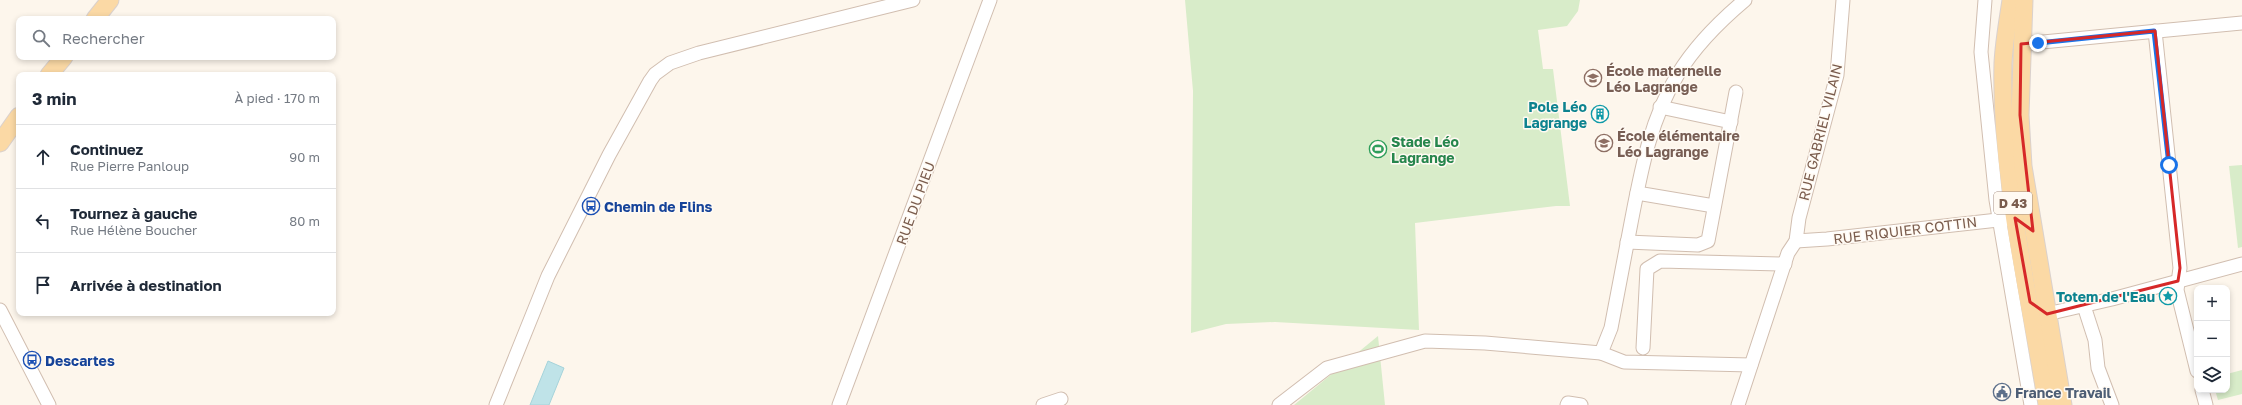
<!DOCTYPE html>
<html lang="fr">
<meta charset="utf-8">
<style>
:root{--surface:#fff;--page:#f6f6f7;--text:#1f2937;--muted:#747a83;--line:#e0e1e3}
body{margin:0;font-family:"Golos Text",sans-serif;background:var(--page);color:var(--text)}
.controls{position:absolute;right:12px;bottom:12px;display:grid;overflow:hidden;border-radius:8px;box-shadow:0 2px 6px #0003}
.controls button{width:36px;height:36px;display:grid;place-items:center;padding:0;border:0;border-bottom:1px solid var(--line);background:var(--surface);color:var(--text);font:20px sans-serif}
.stop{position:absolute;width:12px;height:12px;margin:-9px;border:3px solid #1a73e8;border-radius:50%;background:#fff}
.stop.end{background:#1a73e8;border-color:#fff;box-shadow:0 1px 4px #0008}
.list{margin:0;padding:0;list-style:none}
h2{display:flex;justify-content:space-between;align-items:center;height:52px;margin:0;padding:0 16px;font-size:17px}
h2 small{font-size:13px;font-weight:400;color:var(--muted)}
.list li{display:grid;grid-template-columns:26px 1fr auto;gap:12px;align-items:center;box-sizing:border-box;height:64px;padding:0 16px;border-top:1px solid var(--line)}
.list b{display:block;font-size:15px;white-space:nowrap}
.list p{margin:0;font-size:13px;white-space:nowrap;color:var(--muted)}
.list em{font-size:13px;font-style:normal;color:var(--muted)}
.icon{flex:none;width:22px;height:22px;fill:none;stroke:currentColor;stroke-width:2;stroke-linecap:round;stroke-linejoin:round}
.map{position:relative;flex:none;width:2242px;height:405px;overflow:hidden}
.search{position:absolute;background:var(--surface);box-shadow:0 2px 6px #0003;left:16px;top:16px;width:320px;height:44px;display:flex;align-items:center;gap:10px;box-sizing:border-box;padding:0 14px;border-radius:8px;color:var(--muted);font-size:15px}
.panel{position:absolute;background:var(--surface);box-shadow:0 2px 6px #0003;left:16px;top:72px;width:320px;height:244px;border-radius:8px}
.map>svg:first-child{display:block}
.green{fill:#d8ecc9}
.water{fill:#bfe3e8;stroke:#a5d3da}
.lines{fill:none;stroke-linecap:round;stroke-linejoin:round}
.minor-casing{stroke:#d1beb0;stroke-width:15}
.major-casing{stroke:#dad1cd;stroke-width:19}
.minor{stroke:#fff;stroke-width:13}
.major{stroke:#fbd9a5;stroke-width:17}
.route{stroke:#1a73e8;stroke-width:5}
.marked{fill:none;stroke:#d62828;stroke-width:3;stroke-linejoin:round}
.labels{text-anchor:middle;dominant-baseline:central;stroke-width:3;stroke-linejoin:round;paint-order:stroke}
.shield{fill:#fffaf3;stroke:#a28b7f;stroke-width:1}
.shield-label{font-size:13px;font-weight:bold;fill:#7a5c4d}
.education-label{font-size:14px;font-weight:bold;fill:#785e54;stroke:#fffaf3;text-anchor:start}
.culture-label{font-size:14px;font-weight:bold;fill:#0d838f;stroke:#fffaf3;text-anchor:end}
.street-label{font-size:14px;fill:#7a5c4d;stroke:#fffaf3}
.leisure-label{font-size:14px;font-weight:bold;fill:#27864d;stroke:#fffaf3;text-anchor:start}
.transit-label{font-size:14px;font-weight:bold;fill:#164399;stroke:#fffaf3;text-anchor:start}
.service-label{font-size:14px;font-weight:bold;fill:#4e5e75;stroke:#fffaf3;text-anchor:start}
</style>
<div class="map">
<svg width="2242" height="405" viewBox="0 0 2242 405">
<rect width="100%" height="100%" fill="#fdf6ec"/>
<g class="green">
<polygon points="1185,0 1580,0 1578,11 1567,26 1538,30 1543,69 1553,69 1570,206 1556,206 1415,223 1419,330 1275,322 1226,324 1191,333 1193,91"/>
<polygon points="2242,165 2242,247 2238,248 2229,166"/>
<polygon points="1378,336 1385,405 1294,405"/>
<polygon points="2242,370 2242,394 2218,400 2215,390 2227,390 2227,374"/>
</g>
<polygon class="water" points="548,361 564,368 549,405 530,405"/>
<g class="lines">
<defs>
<g id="minor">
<polyline points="1985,0 1981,52 1996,200 2031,405"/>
<polyline points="2155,31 2180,268 2177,290 2197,371"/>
<polyline points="2021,44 2242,23"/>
<polyline points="1660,107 1731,122"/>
<polyline points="1637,193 1714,206"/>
<polyline points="1796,241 1827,239 2007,219"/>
<polyline points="1627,242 1698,245 1708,241 1736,92"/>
<polyline points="2084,306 2095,340 2098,368 2112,405"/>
<polyline points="0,310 49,405"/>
<polyline points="2047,314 2112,299 2242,264"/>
<polyline points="1643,348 1647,269 1660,261 1785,264"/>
<path d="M1601,353L1611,328C1618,293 1624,258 1631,223C1641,171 1650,120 1678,74C1695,46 1720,21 1745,0"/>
<polyline points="2202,390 2206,405"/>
<polyline points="496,405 548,276 609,155 650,81 655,74 670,63 699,53 913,0"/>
<polyline points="839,405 990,0"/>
<polyline points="1043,405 1061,399"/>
<polyline points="1279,405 1327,368 1425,341 1485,343 1601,353 1624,362 1751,365"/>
<polyline points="1567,405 1568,403 1581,405"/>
<polyline points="1738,405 1788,253 1796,241 1799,218 1837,75 1843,0"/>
</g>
<g id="major">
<path d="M2011,0C2008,21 2004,42 2003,63C2000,178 2029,292 2047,405"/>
<polyline points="2024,0 2020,115 2023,166 2063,405"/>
<polyline points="95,19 110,0"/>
<polyline points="49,75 64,57"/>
<polyline points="0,143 19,116"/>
</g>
</defs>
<use href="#minor" class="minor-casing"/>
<use href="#major" class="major-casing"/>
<use href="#minor" class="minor"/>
<use href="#major" class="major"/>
</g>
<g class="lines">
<polyline class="route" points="2038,43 2154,31 2169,165"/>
</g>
<path class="marked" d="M2155,31L2180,268L2178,281L2047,314L2030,302L2015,218L2033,231L2020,115L2021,44Z"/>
<defs>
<symbol id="school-ring" viewBox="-11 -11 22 22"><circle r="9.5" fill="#fffaf3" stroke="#8d6e63" stroke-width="1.5"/><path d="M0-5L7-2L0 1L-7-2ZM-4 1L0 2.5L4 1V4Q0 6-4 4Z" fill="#8d6e63"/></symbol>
<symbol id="building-ring" viewBox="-11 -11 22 22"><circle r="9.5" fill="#fffaf3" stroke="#0f9aa8" stroke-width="1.5"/><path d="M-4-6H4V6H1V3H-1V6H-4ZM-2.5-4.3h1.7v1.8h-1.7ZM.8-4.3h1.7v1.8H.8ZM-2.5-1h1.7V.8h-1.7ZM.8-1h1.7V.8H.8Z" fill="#0f9aa8"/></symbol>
<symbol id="stadium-ring" viewBox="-11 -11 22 22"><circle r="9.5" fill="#fffaf3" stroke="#2e9e5b" stroke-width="1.5"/><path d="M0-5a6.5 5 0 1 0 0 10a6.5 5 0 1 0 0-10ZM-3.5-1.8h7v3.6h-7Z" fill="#2e9e5b"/></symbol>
<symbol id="bus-ring" viewBox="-11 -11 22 22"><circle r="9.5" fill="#fffaf3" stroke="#1a4fb4" stroke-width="1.5"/><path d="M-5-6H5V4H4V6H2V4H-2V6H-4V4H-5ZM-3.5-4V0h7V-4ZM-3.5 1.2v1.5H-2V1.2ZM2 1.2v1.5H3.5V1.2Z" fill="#1a4fb4"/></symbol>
<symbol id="sight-ring" viewBox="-11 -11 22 22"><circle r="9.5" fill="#fffaf3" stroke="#0f9aa8" stroke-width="1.5"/><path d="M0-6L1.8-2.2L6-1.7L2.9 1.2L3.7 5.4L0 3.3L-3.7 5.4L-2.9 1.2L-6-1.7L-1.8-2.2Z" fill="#0f9aa8"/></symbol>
<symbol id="civic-ring" viewBox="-11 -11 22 22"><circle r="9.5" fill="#fffaf3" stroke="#5c6f8a" stroke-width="1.5"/><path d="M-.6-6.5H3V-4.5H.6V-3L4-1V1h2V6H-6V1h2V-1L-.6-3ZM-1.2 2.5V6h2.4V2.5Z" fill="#5c6f8a"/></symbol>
</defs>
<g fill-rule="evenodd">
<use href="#school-ring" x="1583" y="68" width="20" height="20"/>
<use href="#building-ring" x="1590" y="104" width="20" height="20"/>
<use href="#school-ring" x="1594" y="133" width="20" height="20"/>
<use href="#stadium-ring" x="1368" y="139" width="20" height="20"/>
<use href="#bus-ring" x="581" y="196" width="20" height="20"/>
<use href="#sight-ring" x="2158" y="286" width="20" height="20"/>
<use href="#bus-ring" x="22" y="350" width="20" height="20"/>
<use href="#civic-ring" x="1992" y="382" width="20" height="20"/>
</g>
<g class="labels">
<rect class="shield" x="1994" y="192" width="38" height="22" rx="3"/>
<g class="shield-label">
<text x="2013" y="203">D 43</text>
</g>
<g class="education-label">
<text x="1606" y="70">École maternelle<tspan x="1606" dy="16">Léo Lagrange</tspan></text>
<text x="1617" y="135">École élémentaire<tspan x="1617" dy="16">Léo Lagrange</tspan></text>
</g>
<g class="culture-label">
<text x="1587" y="106">Pole Léo<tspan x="1587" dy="16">Lagrange</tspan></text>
<text x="2155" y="296">Totem de l'Eau</text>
</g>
<g class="street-label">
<text transform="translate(1820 132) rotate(-76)">RUE GABRIEL VILAIN</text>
<text transform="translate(915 203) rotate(-70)">RUE DU PIEU</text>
<text transform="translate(1905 230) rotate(-7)">RUE RIQUIER COTTIN</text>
</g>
<g class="leisure-label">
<text x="1391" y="141">Stade Léo<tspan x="1391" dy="16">Lagrange</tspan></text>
</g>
<g class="transit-label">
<text x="604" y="206">Chemin de Flins</text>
<text x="45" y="360">Descartes</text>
</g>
<g class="service-label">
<text x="2015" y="392">France Travail</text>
</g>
</g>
</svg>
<div class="controls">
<button>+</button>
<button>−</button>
<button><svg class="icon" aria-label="layers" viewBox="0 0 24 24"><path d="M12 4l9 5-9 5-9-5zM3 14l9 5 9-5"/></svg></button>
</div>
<div class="stop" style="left:2169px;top:165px"></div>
<div class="stop end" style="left:2038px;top:43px"></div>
<div class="search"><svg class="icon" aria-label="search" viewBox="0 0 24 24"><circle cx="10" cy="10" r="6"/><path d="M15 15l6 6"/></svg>Rechercher</div>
<section class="panel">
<h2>3 min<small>À pied · 170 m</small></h2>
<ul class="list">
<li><svg class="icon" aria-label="ahead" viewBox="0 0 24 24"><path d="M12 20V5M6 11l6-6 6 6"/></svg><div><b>Continuez</b><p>Rue Pierre Panloup</p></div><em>90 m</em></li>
<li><svg class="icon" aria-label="left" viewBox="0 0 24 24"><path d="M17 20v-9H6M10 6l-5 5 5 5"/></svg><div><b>Tournez à gauche</b><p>Rue Hélène Boucher</p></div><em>80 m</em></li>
<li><svg class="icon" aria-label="arrive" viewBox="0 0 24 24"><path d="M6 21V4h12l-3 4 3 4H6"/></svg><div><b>Arrivée à destination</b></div></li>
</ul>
</section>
</div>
